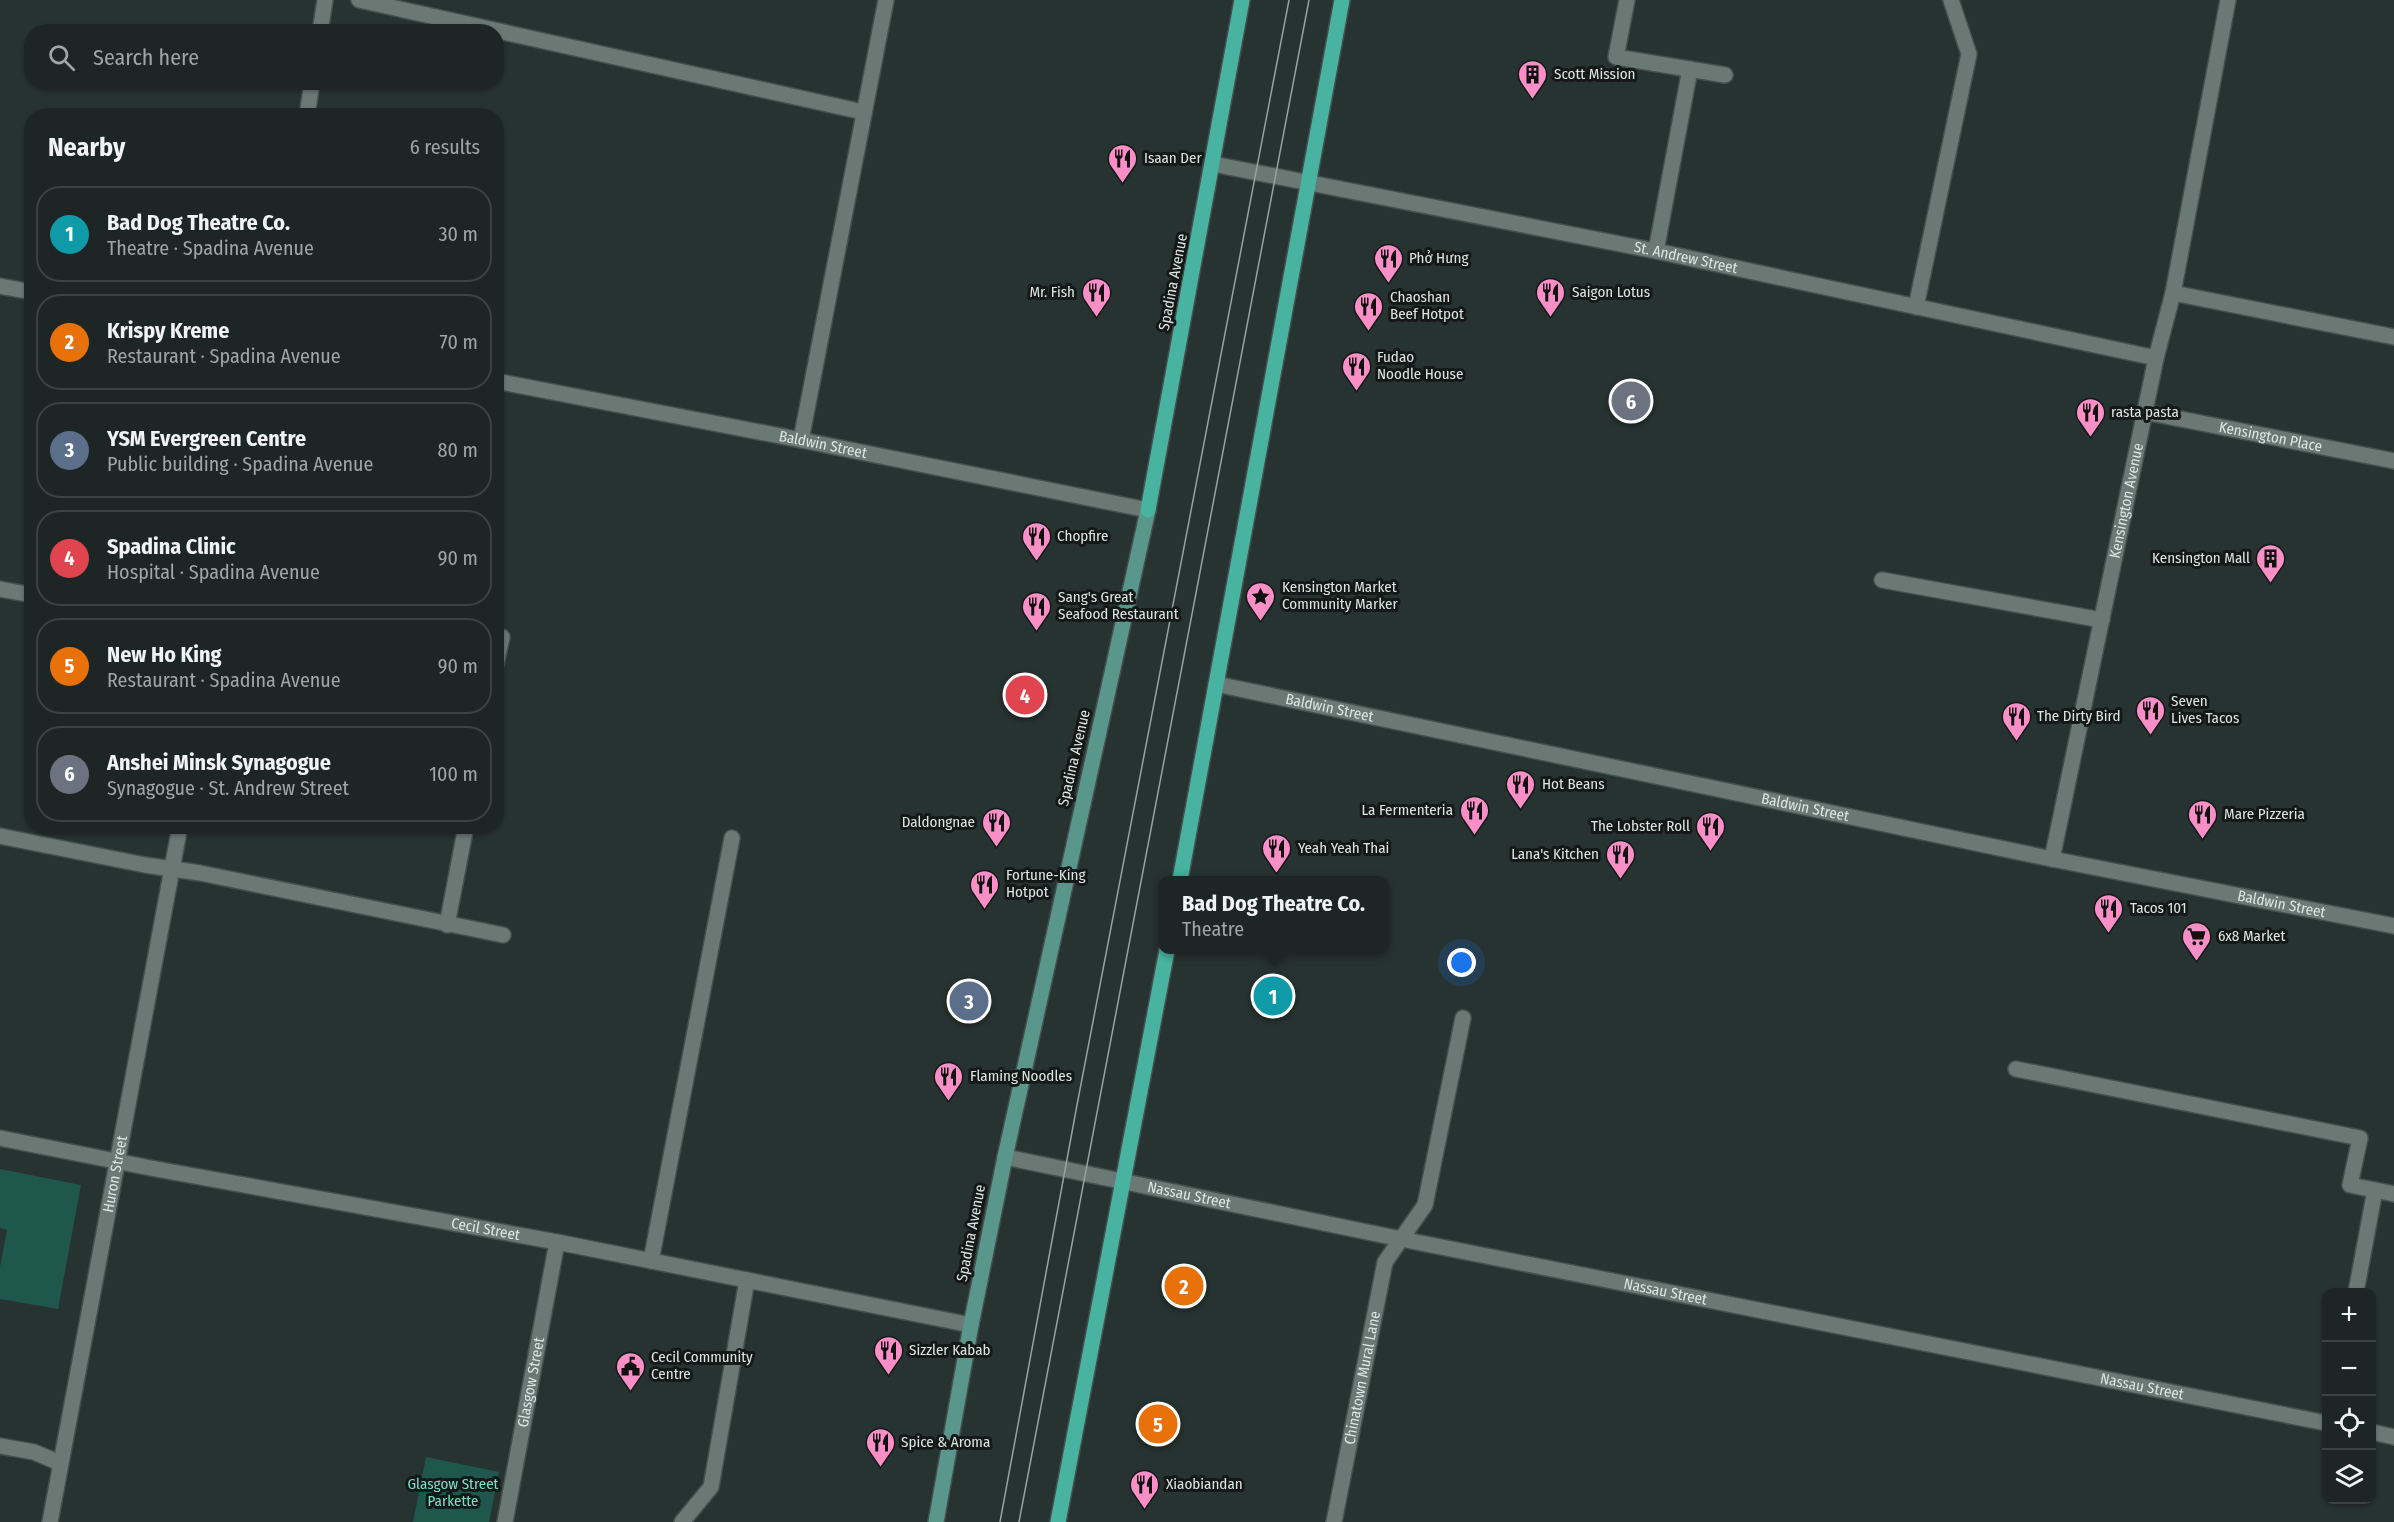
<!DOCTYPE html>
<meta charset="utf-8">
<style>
:root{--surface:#1d2624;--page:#252e2c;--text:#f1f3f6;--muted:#a0a5a6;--line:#3b4341;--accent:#8bbbb9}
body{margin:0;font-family:"Fira Sans Condensed",sans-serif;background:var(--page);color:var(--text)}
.controls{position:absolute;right:18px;bottom:18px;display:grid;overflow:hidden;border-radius:12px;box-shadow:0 2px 4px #0004}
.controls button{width:54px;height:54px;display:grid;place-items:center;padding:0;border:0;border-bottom:2px solid var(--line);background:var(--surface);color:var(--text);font:30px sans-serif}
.you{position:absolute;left:1462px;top:963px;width:21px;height:21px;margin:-15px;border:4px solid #fff;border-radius:50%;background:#1a73e8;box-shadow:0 0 0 9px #1a73e833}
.badge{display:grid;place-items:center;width:39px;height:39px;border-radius:50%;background:var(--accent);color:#fff;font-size:20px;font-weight:700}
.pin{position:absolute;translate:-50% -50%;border:3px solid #fff;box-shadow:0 2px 6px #0006}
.popup{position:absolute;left:1158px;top:876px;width:231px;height:78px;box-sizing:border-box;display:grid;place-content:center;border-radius:12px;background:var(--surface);filter:drop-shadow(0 2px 4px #0005);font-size:20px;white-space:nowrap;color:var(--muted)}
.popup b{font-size:22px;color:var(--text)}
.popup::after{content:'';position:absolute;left:50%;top:100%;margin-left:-12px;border:12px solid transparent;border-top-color:var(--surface)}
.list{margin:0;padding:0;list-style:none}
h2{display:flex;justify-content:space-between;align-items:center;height:78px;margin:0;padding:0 24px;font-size:26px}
h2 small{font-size:20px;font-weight:400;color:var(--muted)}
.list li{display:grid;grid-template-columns:39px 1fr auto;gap:18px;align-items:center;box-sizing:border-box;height:96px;margin:0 12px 12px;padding:0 12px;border:2px solid var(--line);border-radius:24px}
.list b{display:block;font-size:22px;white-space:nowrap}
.list p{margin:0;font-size:20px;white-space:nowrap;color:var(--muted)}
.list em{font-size:20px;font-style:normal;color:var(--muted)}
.icon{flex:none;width:33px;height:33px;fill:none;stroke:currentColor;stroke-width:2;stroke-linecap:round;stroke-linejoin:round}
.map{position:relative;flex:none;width:2394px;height:1522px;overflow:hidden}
.search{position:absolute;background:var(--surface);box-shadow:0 2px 4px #0004;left:24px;top:24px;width:480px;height:66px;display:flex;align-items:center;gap:15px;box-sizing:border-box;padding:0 21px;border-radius:24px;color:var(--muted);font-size:22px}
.panel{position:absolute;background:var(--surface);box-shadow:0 2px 4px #0004;left:24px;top:108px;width:480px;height:726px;border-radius:24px}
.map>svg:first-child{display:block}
.green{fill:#1f574c}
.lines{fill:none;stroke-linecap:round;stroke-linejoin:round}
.service-casing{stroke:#45504d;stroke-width:18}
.minor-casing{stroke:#45504d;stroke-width:18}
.secondary-casing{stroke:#45504d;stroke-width:18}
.primary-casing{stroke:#45504d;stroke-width:18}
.service{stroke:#6b7975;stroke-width:15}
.minor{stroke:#6b7975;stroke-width:15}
.secondary{stroke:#59968b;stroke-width:15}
.primary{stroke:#47b3a0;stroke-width:15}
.tram{stroke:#98a29f;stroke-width:1.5}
.labels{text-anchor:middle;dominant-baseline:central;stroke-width:6;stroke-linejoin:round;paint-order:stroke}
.poi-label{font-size:15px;fill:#dde5e2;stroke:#141918;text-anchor:start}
.street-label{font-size:15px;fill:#dde5e2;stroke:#141918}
.park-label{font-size:15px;fill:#78e0ca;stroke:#141918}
</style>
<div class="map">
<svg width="2394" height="1522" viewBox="0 0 2394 1522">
<rect width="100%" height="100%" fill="#273330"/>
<g class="green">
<polygon points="0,1169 81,1185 58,1309 0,1299 0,1267 7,1230 0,1228"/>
<polygon points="426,1457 499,1472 489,1522 413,1522"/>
</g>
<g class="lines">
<defs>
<g id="service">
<polyline points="359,0 863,112"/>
<polyline points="1627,0 1616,57 1725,75"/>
<polyline points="1656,251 1690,69"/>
<polyline points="2173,293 2394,337"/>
<polyline points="1916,307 1969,54 1951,0"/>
<path id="s1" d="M2145,412L2394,461"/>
<polyline points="801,440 886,0"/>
<polyline points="1882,580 2102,620"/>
<polyline points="0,589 32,595"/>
<polyline points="496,636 502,637 496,664"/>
<polyline points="0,836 145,865 200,873 503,935"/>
<polyline points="447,925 466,826"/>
<polyline points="2016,1069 2360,1138 2350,1185 2394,1194"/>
<polyline points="651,1261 732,838"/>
<polyline points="2356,1292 2375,1190"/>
<polyline points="0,1446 34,1452 60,1463"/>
<polyline points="682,1522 711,1487 747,1280"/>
<path id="s2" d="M1334,1522L1385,1262L1425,1205L1463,1018"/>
</g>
<g id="minor">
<polyline points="320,32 325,0"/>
<polyline points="307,116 312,82"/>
<path id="s3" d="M1213,164L1656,251L2156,358"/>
<polyline points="0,286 32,292"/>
<path id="s4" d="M496,381L801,440L1148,510"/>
<path id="s5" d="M1216,684L2052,859L2394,926"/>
<path id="s6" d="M2052,859L2156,358L2173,293L2228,0"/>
<path id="s7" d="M0,1138L156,1169L557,1242L971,1325"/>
<path id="s8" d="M1005,1157L1401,1239L2326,1423"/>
<polyline points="2372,1432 2394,1437"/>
<path id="s9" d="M50,1522L180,826"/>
<path id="s10" d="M505,1522L557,1242"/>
</g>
<polyline id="secondary" points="936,1522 971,1325 1005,1157 1148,510"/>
<g id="primary">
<polyline points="1148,510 1242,0"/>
<polyline points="1180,880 1342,0"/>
<polyline points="1058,1522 1167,950"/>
</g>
</defs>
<use href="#service" class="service-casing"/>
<use href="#minor" class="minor-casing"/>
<use href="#secondary" class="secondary-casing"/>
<use href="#primary" class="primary-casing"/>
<use href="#service" class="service"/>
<use href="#minor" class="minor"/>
<use href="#secondary" class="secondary"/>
<use href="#primary" class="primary"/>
<g class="tram">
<polyline points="1000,1522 1077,1105 1289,0"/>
<polyline points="1019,1522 1309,0"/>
</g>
</g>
<defs>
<symbol id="building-pin" viewBox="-11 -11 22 30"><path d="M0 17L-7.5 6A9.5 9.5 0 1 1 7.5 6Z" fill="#fa8fc7" stroke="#141918"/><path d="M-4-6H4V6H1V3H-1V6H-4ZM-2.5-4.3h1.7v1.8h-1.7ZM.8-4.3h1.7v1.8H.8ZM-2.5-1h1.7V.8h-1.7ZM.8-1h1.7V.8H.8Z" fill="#111"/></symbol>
<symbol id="restaurant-pin" viewBox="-11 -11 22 30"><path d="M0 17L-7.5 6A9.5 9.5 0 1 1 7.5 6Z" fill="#fa8fc7" stroke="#141918"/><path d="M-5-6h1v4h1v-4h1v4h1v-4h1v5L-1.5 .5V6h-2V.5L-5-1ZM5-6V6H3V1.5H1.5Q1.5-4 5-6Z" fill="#111"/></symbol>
<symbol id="sight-pin" viewBox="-11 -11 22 30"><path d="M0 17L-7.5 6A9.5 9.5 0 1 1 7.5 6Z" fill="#fa8fc7" stroke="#141918"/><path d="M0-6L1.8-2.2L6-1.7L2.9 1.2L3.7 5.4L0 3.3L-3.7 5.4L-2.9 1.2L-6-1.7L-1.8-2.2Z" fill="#111"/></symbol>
<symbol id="supermarket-pin" viewBox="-11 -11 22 30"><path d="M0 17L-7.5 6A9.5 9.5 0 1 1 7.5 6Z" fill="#fa8fc7" stroke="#141918"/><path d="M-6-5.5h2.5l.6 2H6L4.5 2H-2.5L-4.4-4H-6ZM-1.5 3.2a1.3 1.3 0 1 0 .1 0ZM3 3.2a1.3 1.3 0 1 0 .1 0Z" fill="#111"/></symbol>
<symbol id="civic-pin" viewBox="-11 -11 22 30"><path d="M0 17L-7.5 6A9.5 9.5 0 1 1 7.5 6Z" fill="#fa8fc7" stroke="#141918"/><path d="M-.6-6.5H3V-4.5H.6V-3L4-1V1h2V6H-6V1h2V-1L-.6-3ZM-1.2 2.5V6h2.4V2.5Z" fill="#111"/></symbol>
</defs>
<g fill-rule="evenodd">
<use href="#building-pin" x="1516" y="58" width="33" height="45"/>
<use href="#restaurant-pin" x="1106" y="142" width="33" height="45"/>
<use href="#restaurant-pin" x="1372" y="242" width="33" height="45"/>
<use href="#restaurant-pin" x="1080" y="276" width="33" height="45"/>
<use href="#restaurant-pin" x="1534" y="276" width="33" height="45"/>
<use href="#restaurant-pin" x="1352" y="290" width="33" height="45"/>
<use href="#restaurant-pin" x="1340" y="350" width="33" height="45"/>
<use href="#restaurant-pin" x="2074" y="396" width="33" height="45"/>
<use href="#restaurant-pin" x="1020" y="520" width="33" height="45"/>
<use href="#building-pin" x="2254" y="542" width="33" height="45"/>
<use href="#sight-pin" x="1244" y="580" width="33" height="45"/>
<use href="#restaurant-pin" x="1020" y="590" width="33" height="45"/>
<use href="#restaurant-pin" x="2134" y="694" width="33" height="45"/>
<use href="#restaurant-pin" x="2000" y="700" width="33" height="45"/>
<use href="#restaurant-pin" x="1504" y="768" width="33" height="45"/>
<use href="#restaurant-pin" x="1458" y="794" width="33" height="45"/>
<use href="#restaurant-pin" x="2186" y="798" width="33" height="45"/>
<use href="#restaurant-pin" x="980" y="806" width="33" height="45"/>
<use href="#restaurant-pin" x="1694" y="810" width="33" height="45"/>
<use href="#restaurant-pin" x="1260" y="832" width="33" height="45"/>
<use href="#restaurant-pin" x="1604" y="838" width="33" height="45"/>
<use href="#restaurant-pin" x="968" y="868" width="33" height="45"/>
<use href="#restaurant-pin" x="2092" y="892" width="33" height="45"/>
<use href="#supermarket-pin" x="2180" y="920" width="33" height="45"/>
<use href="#restaurant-pin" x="932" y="1060" width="33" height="45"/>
<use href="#restaurant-pin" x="872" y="1334" width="33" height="45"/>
<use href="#civic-pin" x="614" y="1350" width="33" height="45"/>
<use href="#restaurant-pin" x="864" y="1426" width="33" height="45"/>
<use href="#restaurant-pin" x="1128" y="1468" width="33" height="45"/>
</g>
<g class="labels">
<g class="poi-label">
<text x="1554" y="74">Scott Mission</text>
<text x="1144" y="158">Isaan Der</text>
<text x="1409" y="258">Phở Hưng</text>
<text x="1075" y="292" text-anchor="end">Mr. Fish</text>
<text x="1572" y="292">Saigon Lotus</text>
<text x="1390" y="297">Chaoshan<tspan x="1390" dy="17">Beef Hotpot</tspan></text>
<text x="1377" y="357">Fudao<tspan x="1377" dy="17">Noodle House</tspan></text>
<text x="2111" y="412">rasta pasta</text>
<text x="1057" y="536">Chopfire</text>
<text x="2250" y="558" text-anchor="end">Kensington Mall</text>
<text x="1282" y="587">Kensington Market<tspan x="1282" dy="17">Community Marker</tspan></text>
<text x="1058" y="597">Sang's Great<tspan x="1058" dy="17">Seafood Restaurant</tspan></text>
<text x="2171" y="701">Seven<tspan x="2171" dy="17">Lives Tacos</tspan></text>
<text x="2037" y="716">The Dirty Bird</text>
<text x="1542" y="784">Hot Beans</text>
<text x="1453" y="810" text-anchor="end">La Fermenteria</text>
<text x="2224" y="814">Mare Pizzeria</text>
<text x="975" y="822" text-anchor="end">Daldongnae</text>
<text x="1690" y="826" text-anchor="end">The Lobster Roll</text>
<text x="1298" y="848">Yeah Yeah Thai</text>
<text x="1599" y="854" text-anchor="end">Lana's Kitchen</text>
<text x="1006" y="875">Fortune-King<tspan x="1006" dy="17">Hotpot</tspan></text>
<text x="2130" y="908">Tacos 101</text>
<text x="2218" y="936">6x8 Market</text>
<text x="970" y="1076">Flaming Noodles</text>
<text x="909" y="1350">Sizzler Kabab</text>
<text x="651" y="1357">Cecil Community<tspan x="651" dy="17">Centre</tspan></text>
<text x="901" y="1442">Spice &amp; Aroma</text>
<text x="1166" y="1484">Xiaobiandan</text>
</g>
<g class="street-label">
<text stroke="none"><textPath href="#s3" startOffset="482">St. Andrew Street</textPath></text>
<text transform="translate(1173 282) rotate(-79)">Spadina Avenue</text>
<text stroke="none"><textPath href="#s1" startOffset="128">Kensington Place</textPath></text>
<text stroke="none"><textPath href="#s4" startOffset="333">Baldwin Street</textPath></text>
<text stroke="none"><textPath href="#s6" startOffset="366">Kensington Avenue</textPath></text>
<text stroke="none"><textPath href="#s5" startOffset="116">Baldwin Street</textPath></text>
<text transform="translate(1074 758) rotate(-77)">Spadina Avenue</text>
<text stroke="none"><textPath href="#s5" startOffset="602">Baldwin Street</textPath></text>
<text stroke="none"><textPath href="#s5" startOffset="1088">Baldwin Street</textPath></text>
<text stroke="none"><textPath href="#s9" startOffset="354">Huron Street</textPath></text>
<text stroke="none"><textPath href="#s8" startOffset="188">Nassau Street</textPath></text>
<text stroke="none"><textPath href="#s7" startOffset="494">Cecil Street</textPath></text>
<text transform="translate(971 1233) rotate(-79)">Spadina Avenue</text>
<text stroke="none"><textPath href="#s8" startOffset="674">Nassau Street</textPath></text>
<text stroke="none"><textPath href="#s2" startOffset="147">Chinatown Mural Lane</textPath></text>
<text stroke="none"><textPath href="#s10" startOffset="142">Glasgow Street</textPath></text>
<text stroke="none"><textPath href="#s8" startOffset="1160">Nassau Street</textPath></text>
</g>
<g class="park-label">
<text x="453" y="1484">Glasgow Street<tspan x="453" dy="17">Parkette</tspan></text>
</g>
</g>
</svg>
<div class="controls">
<button>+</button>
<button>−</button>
<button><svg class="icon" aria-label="locate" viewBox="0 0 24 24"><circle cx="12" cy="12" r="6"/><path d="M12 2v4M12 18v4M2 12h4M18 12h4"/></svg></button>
<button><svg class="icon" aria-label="layers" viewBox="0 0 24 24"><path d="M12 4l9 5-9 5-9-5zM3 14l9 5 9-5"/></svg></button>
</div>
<div class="you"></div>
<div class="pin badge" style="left:1273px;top:996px;background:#0f9aa8">1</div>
<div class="popup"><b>Bad Dog Theatre Co.</b>Theatre</div>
<div class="pin badge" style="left:1184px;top:1286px;background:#e8710a">2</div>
<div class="pin badge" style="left:969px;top:1001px;background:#5c6f8a">3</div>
<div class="pin badge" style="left:1025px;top:695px;background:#e0444e">4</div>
<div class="pin badge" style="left:1158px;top:1424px;background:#e8710a">5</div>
<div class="pin badge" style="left:1631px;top:401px;background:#6b7280">6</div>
<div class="search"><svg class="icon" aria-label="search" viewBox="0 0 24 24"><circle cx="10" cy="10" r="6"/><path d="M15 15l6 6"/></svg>Search here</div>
<section class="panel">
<h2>Nearby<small>6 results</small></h2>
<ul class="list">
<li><span class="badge" style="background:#0f9aa8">1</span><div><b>Bad Dog Theatre Co.</b><p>Theatre · Spadina Avenue</p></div><em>30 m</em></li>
<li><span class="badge" style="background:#e8710a">2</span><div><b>Krispy Kreme</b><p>Restaurant · Spadina Avenue</p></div><em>70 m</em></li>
<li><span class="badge" style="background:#5c6f8a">3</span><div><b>YSM Evergreen Centre</b><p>Public building · Spadina Avenue</p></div><em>80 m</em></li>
<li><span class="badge" style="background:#e0444e">4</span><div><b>Spadina Clinic</b><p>Hospital · Spadina Avenue</p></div><em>90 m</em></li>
<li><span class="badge" style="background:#e8710a">5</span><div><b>New Ho King</b><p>Restaurant · Spadina Avenue</p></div><em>90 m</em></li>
<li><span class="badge" style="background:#6b7280">6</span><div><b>Anshei Minsk Synagogue</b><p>Synagogue · St. Andrew Street</p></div><em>100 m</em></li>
</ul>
</section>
</div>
